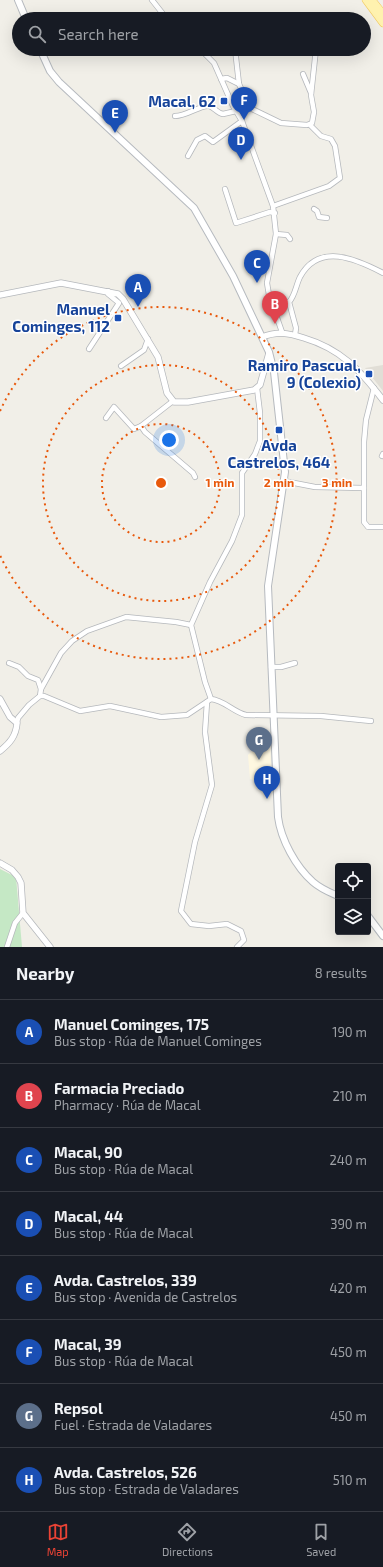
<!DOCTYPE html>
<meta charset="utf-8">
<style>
:root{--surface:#171b24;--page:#242831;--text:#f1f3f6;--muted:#9ea1a6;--line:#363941;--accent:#ea4335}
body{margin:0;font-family:"Exo 2",sans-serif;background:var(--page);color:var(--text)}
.controls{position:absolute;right:12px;bottom:12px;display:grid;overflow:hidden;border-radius:4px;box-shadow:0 4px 16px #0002}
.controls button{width:36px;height:36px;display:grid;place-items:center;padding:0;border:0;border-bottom:1px solid var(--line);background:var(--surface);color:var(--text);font:20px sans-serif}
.you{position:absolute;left:169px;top:440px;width:14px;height:14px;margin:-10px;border:3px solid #fff;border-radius:50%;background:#1a73e8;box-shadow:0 0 0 6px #1a73e833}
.badge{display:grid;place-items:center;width:26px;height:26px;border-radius:50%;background:var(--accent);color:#fff;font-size:13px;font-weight:700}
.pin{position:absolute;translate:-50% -33px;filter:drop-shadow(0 1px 2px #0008)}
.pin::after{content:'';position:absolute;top:21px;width:14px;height:12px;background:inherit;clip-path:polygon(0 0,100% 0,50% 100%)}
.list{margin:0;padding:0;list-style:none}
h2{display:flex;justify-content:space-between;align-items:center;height:52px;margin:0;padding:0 16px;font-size:17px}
h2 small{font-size:13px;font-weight:400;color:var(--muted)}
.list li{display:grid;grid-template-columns:26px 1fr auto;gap:12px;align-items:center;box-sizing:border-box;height:64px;padding:0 16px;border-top:1px solid var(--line)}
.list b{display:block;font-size:15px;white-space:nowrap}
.list p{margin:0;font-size:13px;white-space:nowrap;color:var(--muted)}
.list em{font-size:13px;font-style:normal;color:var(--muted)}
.icon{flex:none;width:22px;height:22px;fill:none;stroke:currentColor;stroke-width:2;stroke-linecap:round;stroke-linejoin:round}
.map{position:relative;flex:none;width:383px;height:947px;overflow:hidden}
.search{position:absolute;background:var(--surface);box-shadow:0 4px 16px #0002;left:12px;right:12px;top:12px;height:44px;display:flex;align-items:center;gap:10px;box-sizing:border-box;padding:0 14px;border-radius:22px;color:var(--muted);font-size:15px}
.sheet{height:564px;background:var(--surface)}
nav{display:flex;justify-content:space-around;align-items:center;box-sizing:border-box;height:56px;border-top:1px solid var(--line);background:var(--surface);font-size:11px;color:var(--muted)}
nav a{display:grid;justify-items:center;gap:2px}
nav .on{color:var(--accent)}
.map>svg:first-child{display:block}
.commercial{fill:#fef7e0}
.education{fill:#e1ded6}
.green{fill:#c5e8c5}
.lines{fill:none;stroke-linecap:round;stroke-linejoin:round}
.minor-casing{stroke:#b5b8bc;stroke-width:6}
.tertiary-casing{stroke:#b5b8bc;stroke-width:7}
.secondary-casing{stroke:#b6babf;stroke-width:8}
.primary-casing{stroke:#f2c960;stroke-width:8}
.minor{stroke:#fff;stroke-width:4.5}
.tertiary{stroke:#fff;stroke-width:5.5}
.secondary{stroke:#fff;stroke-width:6}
.primary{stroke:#fff2af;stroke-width:7}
.ring{fill:none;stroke:#e8590c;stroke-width:2;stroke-dasharray:2 4}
.transit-dot{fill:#1a4fb4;stroke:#fff;stroke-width:1.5}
.labels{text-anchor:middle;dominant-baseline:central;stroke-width:3;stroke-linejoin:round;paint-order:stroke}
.transit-label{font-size:15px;font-weight:bold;fill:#164399;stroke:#fff;text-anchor:end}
.centre{fill:#e8590c;stroke:#fff;stroke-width:2}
.ring-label{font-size:12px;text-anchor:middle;font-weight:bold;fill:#e8590c;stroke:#fff;stroke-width:3;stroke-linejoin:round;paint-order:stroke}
</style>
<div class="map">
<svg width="383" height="947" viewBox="0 0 383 947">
<rect width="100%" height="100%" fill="#f1efe8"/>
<polygon class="commercial" points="270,733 271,773 263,779 262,783 250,779 248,755 256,747 258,734"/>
<polygon class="education" points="383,365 383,391 365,368"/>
<polygon class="green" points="0,869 16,877 22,947 0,947"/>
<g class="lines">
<defs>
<g id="minor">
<polyline points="152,0 167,19"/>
<polyline points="200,49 214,63 233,106 242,121 273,206 276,234 267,283 269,295 282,332"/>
<polyline points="235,49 239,84 250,108 281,123 307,125 312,123 314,112 311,95 316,49"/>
<polyline points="303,74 311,93"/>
<polyline points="221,79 227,78 239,84"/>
<path d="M175,116C187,116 200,105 209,106C214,107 217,113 223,114L236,111"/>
<polyline points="188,156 197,140 205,136 213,142 242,121"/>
<polyline points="225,189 236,223 270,212 275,213"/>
<polyline points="273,206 329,186 340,178 335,146 331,139 321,136 310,125"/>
<polyline points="314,209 317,211 319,217 327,218"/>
<polyline points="276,234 287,235 290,239"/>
<polyline points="272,302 289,302"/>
<path d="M295,335L296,328L289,302C295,296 296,285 300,277C319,242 356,259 383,273"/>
<polyline points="89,349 119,303 108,294 108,291"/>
<polyline points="121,366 144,350 148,339"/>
<polyline points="374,388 366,420 364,442 364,522 368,527 383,527"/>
<polyline points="106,418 114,407 134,429 141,426 173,401"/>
<polyline points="141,426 145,432 193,473 195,477"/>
<polyline points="382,456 383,454"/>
<polyline points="284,481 315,487 364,488"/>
<polyline points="9,663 19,667 28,676 38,680 41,689"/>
<polyline points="271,667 281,667 295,663"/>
<polyline points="40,696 41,689 61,653 72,641 87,631 126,617 176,622 191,625"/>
<polyline points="211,699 205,682 191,625 210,582 232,541 242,515 242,473 255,454 260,441 260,413 257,388"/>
<polyline points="207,702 205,732 212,785 195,842 181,911 191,924 209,926 227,924 241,931 244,940 237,947"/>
<path d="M17,723L18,718L29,705L40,696H44L80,711L110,706L161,717L187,715L211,699C224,700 233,712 246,715L321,716L371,721"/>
<polyline points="7,947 15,923 23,913"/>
</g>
<g id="tertiary">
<polyline points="0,295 61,283 118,294 123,299 158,357 167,393 174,402 188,402 254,390 260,385 269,353"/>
<path d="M262,337C278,331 288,333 304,338C341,349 360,370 383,400"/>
<path d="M0,699L10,717L17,723C16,736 10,743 0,751"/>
<polyline points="0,863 12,870 18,877 21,883 23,913 50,947"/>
</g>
<g id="secondary">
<polyline points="18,0 26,19"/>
<path d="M40,49L50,71L59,82L194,208L233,276L269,352L274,372L285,472L268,586L278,817C281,840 296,867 313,882C321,889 329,892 338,896"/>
<polyline points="368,916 383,936"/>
</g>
<g id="primary">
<polyline points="366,0 383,23"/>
<polyline points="372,0 383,14"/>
</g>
</defs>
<use href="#minor" class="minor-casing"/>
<use href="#tertiary" class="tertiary-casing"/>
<use href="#secondary" class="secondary-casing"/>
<use href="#primary" class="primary-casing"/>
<use href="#minor" class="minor"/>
<use href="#tertiary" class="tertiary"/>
<use href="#secondary" class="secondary"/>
<use href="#primary" class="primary"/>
</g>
<g class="ring">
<circle cx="161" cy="483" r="59"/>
<circle cx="161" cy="483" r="118"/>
<path d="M0 411A176 176 0 1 1 0 555"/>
</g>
<g class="transit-dot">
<rect x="220" y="97" width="8" height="8" rx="2"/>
<rect x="114" y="314" width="8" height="8" rx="2"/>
<rect x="365" y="370" width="8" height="8" rx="2"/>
<rect x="275" y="426" width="8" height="8" rx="2"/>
</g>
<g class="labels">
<g class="transit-label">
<text x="216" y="101">Macal, 62</text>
<text x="110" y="309">Manuel<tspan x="110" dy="17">Cominges, 112</tspan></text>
<text x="361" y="365">Ramiro Pascual,<tspan x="361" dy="17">9 (Colexio)</tspan></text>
<text x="279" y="445" text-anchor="middle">Avda<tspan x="279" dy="17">Castrelos, 464</tspan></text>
</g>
</g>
<circle cx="161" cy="483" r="6" class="centre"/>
<g class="ring-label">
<text x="220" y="487">1 min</text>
<text x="279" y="487">2 min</text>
<text x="337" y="487">3 min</text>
</g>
</svg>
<div class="controls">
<button><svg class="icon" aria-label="locate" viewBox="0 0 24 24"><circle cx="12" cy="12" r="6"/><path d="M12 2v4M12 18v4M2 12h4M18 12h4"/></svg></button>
<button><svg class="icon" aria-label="layers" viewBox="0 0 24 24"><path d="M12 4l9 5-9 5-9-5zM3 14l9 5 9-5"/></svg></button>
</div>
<div class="you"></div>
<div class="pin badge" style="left:138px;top:307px;background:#1a4fb4">A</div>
<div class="pin badge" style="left:275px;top:324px;background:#e0444e">B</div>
<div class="pin badge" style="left:257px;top:283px;background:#1a4fb4">C</div>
<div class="pin badge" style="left:241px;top:160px;background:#1a4fb4">D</div>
<div class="pin badge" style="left:115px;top:133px;background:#1a4fb4">E</div>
<div class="pin badge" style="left:244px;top:120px;background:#1a4fb4">F</div>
<div class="pin badge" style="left:259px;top:760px;background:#5c6f8a">G</div>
<div class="pin badge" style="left:267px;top:799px;background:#1a4fb4">H</div>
<div class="search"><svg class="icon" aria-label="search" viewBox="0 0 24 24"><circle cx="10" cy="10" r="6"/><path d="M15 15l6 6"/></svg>Search here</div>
</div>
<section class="sheet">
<h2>Nearby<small>8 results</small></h2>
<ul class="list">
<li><span class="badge" style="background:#1a4fb4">A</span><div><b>Manuel Cominges, 175</b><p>Bus stop · Rúa de Manuel Cominges</p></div><em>190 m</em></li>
<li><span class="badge" style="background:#e0444e">B</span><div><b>Farmacia Preciado</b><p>Pharmacy · Rúa de Macal</p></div><em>210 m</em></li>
<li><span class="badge" style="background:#1a4fb4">C</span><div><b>Macal, 90</b><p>Bus stop · Rúa de Macal</p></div><em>240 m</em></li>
<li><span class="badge" style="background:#1a4fb4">D</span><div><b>Macal, 44</b><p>Bus stop · Rúa de Macal</p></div><em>390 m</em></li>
<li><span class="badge" style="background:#1a4fb4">E</span><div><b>Avda. Castrelos, 339</b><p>Bus stop · Avenida de Castrelos</p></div><em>420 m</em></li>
<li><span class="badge" style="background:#1a4fb4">F</span><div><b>Macal, 39</b><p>Bus stop · Rúa de Macal</p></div><em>450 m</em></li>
<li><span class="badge" style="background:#5c6f8a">G</span><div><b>Repsol</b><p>Fuel · Estrada de Valadares</p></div><em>450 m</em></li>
<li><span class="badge" style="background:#1a4fb4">H</span><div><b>Avda. Castrelos, 526</b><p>Bus stop · Estrada de Valadares</p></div><em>510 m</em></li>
</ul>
</section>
<nav>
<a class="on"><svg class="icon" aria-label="map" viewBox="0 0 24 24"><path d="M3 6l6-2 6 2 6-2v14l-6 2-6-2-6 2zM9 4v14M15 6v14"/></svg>Map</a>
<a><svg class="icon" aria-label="directions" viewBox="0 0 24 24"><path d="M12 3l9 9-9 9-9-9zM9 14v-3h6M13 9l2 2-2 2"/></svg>Directions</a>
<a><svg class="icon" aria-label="saved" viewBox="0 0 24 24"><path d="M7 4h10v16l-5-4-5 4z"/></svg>Saved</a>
</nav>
